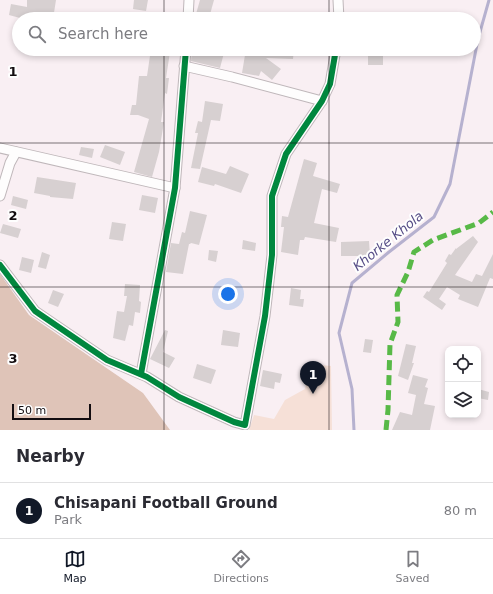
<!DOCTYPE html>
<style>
:root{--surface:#fff;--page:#f2f2f3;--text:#2b2b33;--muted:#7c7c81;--line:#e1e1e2;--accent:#111827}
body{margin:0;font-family:"DejaVu Sans",sans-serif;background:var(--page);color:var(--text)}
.controls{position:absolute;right:12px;bottom:12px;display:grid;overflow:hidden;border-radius:8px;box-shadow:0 2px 6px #0003}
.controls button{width:36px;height:36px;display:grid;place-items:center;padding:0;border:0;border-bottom:1px solid var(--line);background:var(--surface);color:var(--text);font:20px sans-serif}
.scale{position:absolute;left:12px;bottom:10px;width:79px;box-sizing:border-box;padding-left:4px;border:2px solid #130d10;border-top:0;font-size:11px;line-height:14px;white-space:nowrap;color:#130d10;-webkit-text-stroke:3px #fefefe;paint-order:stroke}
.you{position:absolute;left:228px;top:294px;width:14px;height:14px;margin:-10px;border:3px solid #fff;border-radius:50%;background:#1a73e8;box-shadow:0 0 0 6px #1a73e833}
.badge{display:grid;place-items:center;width:26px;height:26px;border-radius:50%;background:var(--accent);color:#fff;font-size:13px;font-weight:700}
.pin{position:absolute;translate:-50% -33px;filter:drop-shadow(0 1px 2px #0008)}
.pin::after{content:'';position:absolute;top:21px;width:14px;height:12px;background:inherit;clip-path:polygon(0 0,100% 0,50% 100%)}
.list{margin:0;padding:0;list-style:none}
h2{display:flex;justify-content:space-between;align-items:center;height:52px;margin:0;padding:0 16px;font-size:17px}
h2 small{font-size:13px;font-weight:400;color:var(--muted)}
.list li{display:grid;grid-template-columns:26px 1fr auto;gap:12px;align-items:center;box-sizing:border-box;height:56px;padding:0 16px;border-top:1px solid var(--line)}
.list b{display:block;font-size:15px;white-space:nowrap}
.list p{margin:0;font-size:13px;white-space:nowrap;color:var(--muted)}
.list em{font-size:13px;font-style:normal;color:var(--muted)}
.icon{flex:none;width:22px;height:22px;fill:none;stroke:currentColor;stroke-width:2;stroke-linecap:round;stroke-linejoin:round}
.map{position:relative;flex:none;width:493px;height:430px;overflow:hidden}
.search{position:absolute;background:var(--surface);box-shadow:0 2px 6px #0003;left:12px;right:12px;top:12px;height:44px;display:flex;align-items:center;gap:10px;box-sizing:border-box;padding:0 14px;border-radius:22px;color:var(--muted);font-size:15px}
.sheet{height:108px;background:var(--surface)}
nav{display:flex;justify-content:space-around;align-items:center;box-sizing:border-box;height:56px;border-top:1px solid var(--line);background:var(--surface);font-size:11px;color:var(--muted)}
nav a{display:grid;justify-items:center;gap:2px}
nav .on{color:var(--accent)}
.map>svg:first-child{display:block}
.green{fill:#f6e0d7}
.forest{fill:#dfc4b8}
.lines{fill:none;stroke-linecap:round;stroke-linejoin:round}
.stream{stroke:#b6b1cf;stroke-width:3}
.building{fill:#d7d0d1}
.street-casing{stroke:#bfb7ba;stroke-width:11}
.street{stroke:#fefdfd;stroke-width:9}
.quiet{stroke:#58b947;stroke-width:5;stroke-dasharray:10 5;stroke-linecap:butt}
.cycleway-casing{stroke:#fefefe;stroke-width:8}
.cycleway{stroke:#00873e;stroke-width:6}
.grid{fill:none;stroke:#130d10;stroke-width:1;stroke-opacity:0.55}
.labels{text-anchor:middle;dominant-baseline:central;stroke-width:4;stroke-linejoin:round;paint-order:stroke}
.water-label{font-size:13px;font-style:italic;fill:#564d86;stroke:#fefefe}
.grid-label{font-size:13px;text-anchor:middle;font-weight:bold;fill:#130d10;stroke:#fefefe;stroke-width:4;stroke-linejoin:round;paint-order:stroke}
</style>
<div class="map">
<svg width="493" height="430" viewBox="0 0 493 430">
<rect width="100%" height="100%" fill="#f9eff3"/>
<polygon class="green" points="310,364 331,366 332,430 249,430 254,415 274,419 285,400 305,389"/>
<polygon class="forest" points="0,274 29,315 143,393 170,430 0,430"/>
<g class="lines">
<polyline class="stream" points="354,430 352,389 339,333 352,283 389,252 434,217 450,184 478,39 489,0"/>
</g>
<g class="building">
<polygon points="27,0 56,0 53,19 20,18 9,15 11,4 27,7"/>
<polygon points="134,0 148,0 146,11 133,9"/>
<polygon points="200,0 214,0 209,18 196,14"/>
<polygon points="151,49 170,52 166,78 169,78 167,94 165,93 161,122 164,122 159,152 152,177 134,172 149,119 138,115 130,115 132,105 136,105 139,76 147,76"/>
<polygon points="192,49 211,51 211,49 225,49 220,68 191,61"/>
<polygon points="246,49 294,49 293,59 266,58 281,69 272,80 261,71 259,76 242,73"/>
<rect x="368" y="53" width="15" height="12"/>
<polygon points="205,101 223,104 220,121 211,120 200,169 191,168 198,133 195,133 198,121 202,122"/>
<polygon points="105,145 125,152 120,165 100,157"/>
<polygon points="81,147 94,149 92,158 79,155"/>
<polygon points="304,159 317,163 313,176 340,184 337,193 322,189 314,223 339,228 336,242 305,237 304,240 300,240 298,255 281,252 284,227 281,227 282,216 288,217"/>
<polygon points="230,166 249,174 241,193 215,184 214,186 198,182 202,167 226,174"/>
<polygon points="37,177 76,183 73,199 50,197 50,196 34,193"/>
<polygon points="142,195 158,198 155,213 139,210"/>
<polygon points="13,196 28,200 26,209 11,205"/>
<polygon points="190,211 207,215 199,245 191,243 190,244 189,244 183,274 166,272 171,243 179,244 182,232 185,233"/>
<polygon points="112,222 126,224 123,241 109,239"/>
<polygon points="3,224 21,229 18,238 0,233"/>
<polygon points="473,236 478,242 455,275 472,282 476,274 482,276 493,254 493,279 490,278 478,307 458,299 460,295 447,287 439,299 446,304 442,310 423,297 427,291 429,292 447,263 445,261 449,254 451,255 456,248 456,249"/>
<polygon points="243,240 256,243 255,251 242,249"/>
<polygon points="369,241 370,256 341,256 341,242"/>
<polygon points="209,250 218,251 216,262 208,260"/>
<polygon points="42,252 50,255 46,269 38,267"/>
<polygon points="22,257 34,260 31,273 19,270"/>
<polygon points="125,284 140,285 139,301 141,302 140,313 135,312 133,326 129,325 125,341 113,338 117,311 124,312 127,296 124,296"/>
<polygon points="291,288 301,290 300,299 304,299 303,307 289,305"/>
<polygon points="53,290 64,294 58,307 48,303"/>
<polygon points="165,330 168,331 163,352 175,358 169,368 150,359"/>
<polygon points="223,330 240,333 238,347 221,345"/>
<polygon points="365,339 373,340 371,353 363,352"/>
<polygon points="406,344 416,346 412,363 414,363 408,380 398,376"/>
<polygon points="197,364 216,370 211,384 193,378"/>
<polygon points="263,370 282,374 280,383 275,382 274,389 260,386"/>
<polygon points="413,375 428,379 425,387 428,388 424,404 435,406 430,430 392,430 400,412 412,415 416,395 408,393"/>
<polygon points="478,389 489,392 488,400 478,398"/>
</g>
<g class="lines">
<defs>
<g id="street">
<polyline points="338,0 339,19"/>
<polyline points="188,19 189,0"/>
<polyline points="184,66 232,77 322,101"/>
<polyline points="0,148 175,188"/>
<polyline points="0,196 10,163 16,152"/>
<polyline points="0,265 35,311 107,360 147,377 179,397 234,422 245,425 265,316 272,255 272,196 286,154 322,101 330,84 336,49"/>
<polyline points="141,374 175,188 186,49"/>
</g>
</defs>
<use href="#street" class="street-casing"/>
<use href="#street" class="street"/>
<polyline class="quiet" points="386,430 388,410 390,344 398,322 397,295 408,272 414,252 433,240 479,223 493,212"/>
<defs>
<g id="cycleway">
<polyline points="0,265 35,311 107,360 147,377 179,397 234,422 245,425 265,316 272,255 272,196 286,154 322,101 330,84 336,49"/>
<polyline points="141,374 175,188 186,49"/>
</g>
</defs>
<use href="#cycleway" class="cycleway-casing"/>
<use href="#cycleway" class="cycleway"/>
</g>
<path class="grid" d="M164,0V19M329,0V19M164,49V430M329,49V430M0,143H493M0,287H493"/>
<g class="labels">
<g class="water-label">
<text transform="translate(388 241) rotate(-39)">Khorke Khola</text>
</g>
</g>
<g class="grid-label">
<text x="13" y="76">1</text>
<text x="13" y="220">2</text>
<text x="13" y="363">3</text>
</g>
</svg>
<div class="controls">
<button><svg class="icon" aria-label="locate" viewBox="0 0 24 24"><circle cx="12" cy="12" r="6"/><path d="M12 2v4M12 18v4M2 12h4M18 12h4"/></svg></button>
<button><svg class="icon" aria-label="layers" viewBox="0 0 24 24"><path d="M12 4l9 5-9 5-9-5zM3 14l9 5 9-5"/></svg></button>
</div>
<div class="scale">50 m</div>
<div class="you"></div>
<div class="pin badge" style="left:313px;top:394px">1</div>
<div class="search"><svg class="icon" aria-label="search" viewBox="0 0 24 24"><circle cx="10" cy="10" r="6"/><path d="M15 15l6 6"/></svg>Search here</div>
</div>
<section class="sheet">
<h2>Nearby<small></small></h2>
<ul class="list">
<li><span class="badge">1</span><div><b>Chisapani Football Ground</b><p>Park</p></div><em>80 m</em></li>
</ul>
</section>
<nav>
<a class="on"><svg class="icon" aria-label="map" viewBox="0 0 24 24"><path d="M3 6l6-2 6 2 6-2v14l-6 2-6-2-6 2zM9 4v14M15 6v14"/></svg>Map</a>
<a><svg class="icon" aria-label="directions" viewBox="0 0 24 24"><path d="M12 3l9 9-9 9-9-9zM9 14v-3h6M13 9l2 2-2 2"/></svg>Directions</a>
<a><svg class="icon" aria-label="saved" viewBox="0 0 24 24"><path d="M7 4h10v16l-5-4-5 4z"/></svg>Saved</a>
</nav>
